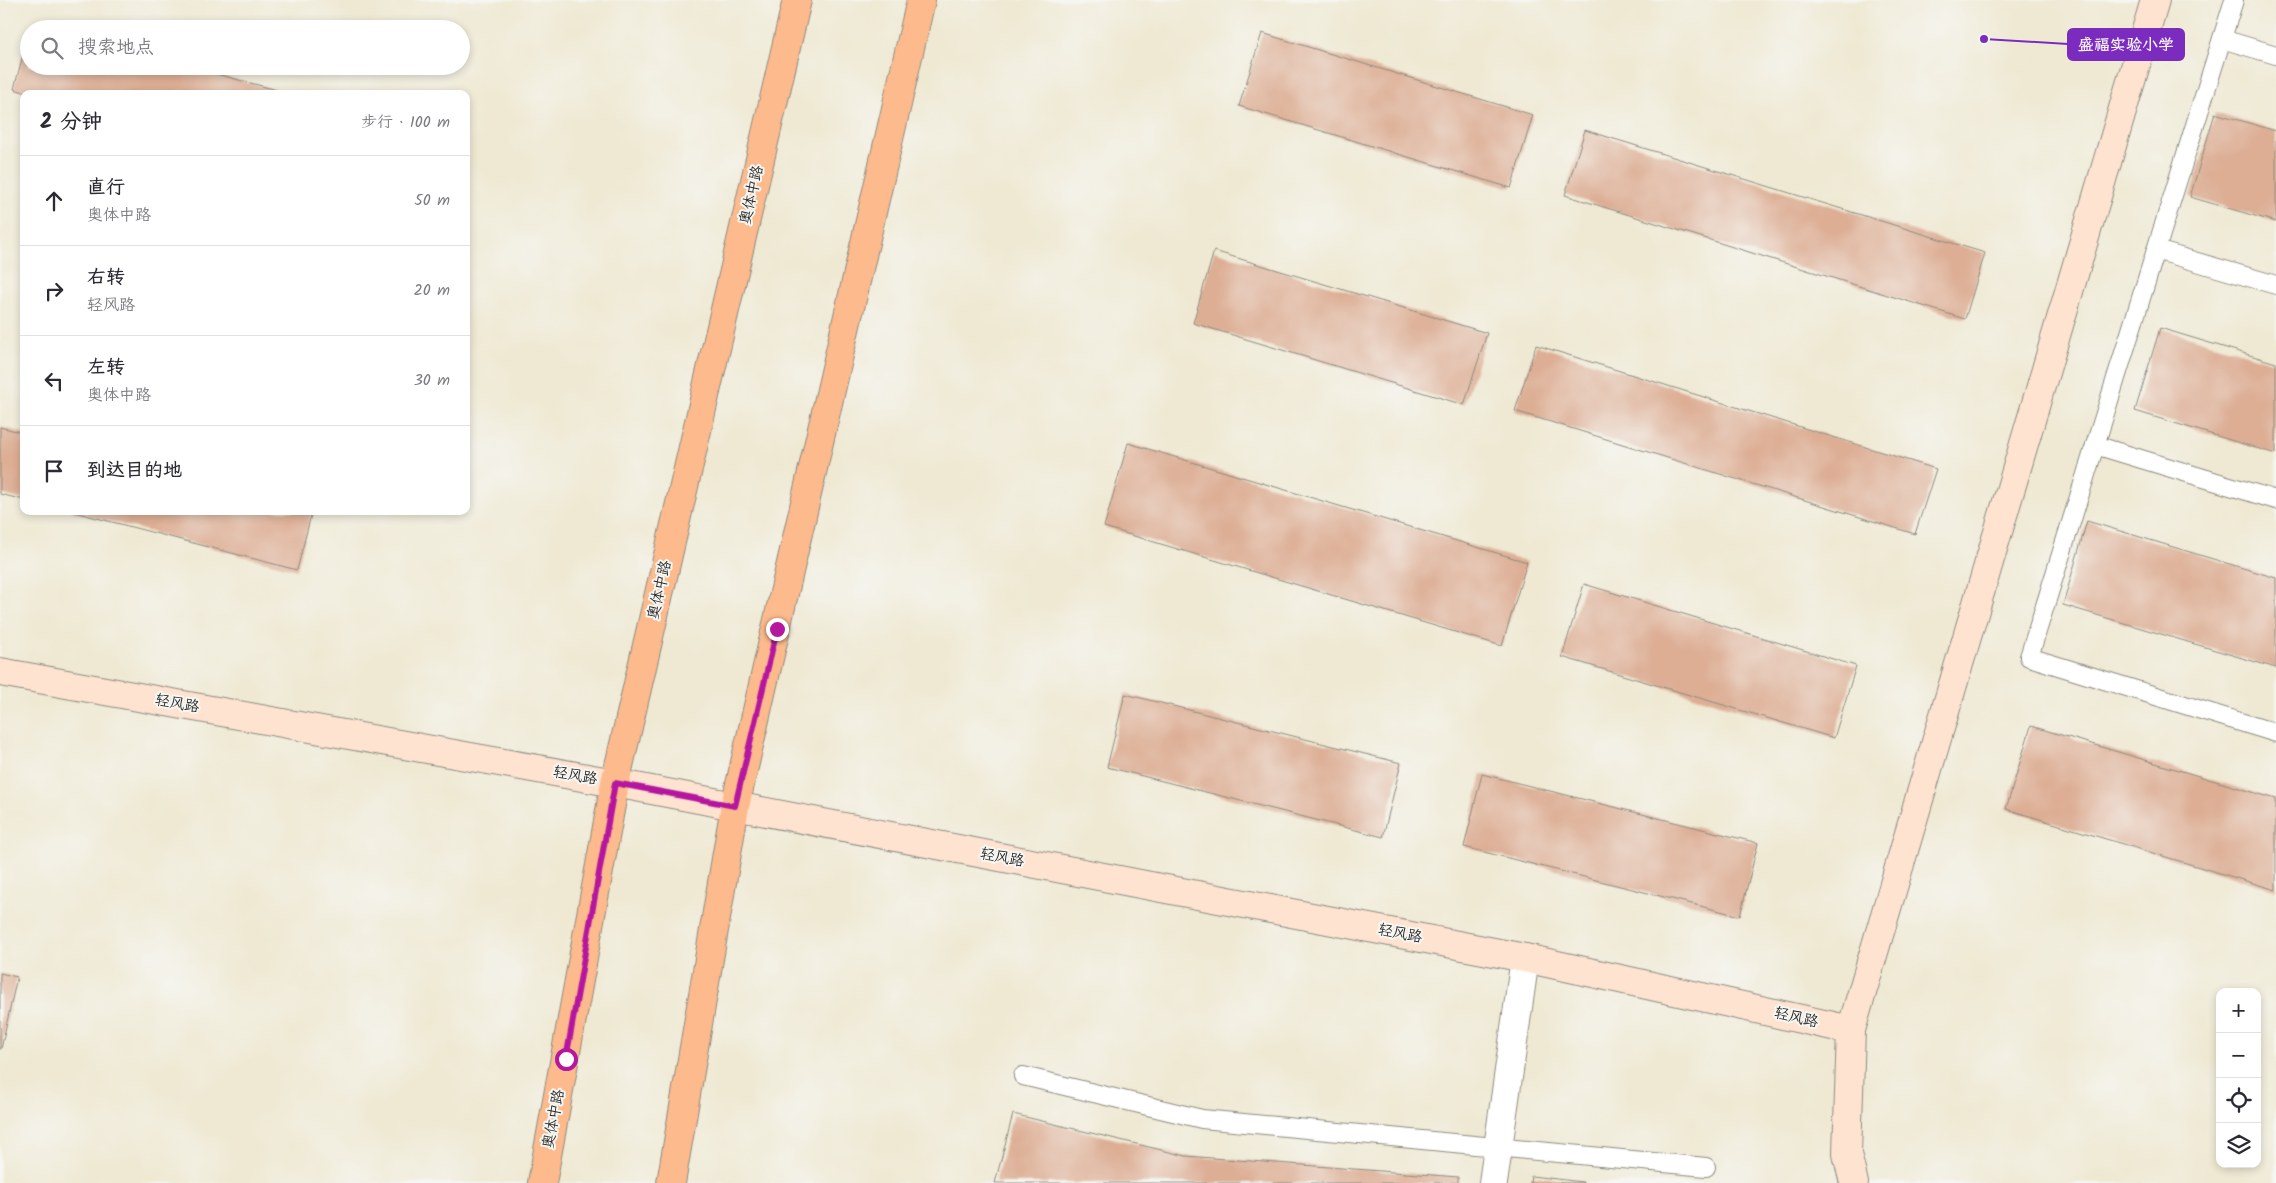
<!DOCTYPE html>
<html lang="zh">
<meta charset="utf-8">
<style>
:root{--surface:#fff;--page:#f2f2f3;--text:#2b2b33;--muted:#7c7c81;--line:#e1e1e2}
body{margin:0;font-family:Kalam,"LXGW WenKai TC",sans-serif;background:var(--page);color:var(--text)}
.controls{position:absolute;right:15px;bottom:15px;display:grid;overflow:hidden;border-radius:10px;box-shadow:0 2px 8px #0003}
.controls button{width:45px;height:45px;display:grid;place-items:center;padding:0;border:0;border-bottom:1px solid var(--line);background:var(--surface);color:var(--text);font:25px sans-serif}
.stop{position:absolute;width:15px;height:15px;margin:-11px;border:4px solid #b5179e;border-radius:50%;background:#fff}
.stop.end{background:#b5179e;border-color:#fff;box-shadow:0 1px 5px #0008}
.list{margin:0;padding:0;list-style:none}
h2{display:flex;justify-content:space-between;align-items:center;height:65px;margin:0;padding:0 20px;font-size:21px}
h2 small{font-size:16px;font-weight:400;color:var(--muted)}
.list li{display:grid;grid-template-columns:32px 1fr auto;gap:15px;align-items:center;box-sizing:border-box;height:90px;padding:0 20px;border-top:1px solid var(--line)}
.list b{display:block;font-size:19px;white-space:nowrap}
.list p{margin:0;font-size:16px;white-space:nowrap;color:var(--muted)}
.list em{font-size:16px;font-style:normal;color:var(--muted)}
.icon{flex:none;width:28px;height:28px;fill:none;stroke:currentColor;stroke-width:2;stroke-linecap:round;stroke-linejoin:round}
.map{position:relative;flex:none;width:2276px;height:1183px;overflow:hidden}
.search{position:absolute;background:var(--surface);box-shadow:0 2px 8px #0003;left:20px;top:20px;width:450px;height:55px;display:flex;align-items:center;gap:12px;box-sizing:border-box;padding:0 18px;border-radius:28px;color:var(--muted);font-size:19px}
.panel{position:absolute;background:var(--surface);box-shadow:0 2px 8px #0003;left:20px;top:90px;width:450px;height:425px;border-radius:10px}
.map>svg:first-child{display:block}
.building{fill:#ddae94}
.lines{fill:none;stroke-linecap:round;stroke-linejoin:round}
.lane-casing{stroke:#8d8a7f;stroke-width:20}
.street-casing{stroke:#8d8a7f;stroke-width:30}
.secondary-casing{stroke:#8d8a7f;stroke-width:30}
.primary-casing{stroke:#8d8a7f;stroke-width:30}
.lane{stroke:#fff;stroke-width:18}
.street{stroke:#fff;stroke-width:28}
.secondary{stroke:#fee3d1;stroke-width:28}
.primary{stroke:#fcba8d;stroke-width:28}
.route{stroke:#b5179e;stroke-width:6}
.labels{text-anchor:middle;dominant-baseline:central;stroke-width:4;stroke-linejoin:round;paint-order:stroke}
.street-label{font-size:15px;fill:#2b2b2b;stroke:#f6f6f2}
.leader{fill:none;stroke:#7b2cbf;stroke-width:2}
.callout-dot{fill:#7b2cbf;stroke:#f6f6f2;stroke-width:2}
.callout{fill:#7b2cbf;stroke:#7b2cbf;stroke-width:2}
.callout-label{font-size:16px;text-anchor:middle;font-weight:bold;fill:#fff}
</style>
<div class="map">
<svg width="2276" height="1183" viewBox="0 0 2276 1183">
<rect width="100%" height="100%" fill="#f6f6f2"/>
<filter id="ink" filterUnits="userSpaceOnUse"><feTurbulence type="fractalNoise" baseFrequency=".02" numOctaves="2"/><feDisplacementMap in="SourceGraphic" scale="10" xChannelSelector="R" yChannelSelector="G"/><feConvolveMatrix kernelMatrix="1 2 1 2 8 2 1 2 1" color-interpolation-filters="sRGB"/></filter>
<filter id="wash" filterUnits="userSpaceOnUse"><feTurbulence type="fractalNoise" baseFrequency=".0096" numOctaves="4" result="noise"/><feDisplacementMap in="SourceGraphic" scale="20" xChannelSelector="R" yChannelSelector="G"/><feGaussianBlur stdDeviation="1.12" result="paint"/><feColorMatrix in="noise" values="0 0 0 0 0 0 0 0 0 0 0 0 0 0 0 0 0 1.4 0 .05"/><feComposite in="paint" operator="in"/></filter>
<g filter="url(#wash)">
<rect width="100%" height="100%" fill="#efe9d3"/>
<g id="blocks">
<g class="building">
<polygon points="1262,33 1533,115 1511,188 1239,106"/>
<polygon points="28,36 29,66 186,66 292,94 31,94 14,89"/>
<polygon points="2215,113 2276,131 2276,222 2190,197"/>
<polygon points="1585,130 1985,253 1965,319 1565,195"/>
<polygon points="1214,251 1487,333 1464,405 1193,323"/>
<polygon points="2160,328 2276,363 2276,454 2135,411"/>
<polygon points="1536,345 1936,469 1915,534 1515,411"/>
<polygon points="0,427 24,433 24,500 0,494"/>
<polygon points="1128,443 1527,562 1502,646 1104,527"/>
<polygon points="70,511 312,511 297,570"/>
<polygon points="2087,521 2276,578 2276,668 2063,605"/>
<polygon points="1584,584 1856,666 1834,738 1562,657"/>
<polygon points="1125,694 1401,763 1383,837 1107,767"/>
<polygon points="2031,726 2276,799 2276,890 2006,809"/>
<polygon points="1482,774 1758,843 1740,916 1464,847"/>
<polygon points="0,973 17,977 1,1049 0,1049"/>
<polygon points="1013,1114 1186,1156 1458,1177 1458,1183 995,1183"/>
<polygon points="1531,1176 1583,1182 1583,1183 1530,1183"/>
</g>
</g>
</g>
<g filter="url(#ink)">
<use href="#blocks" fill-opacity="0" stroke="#8d8a7f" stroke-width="1"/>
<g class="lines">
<defs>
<g id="lane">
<polyline points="2234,0 2029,657 2276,733"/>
<polyline points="2222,39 2276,55"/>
<polyline points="2156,250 2276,285"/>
<polyline points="2095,445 2276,500"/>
<polyline points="1023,1076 1202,1119 1706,1167"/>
</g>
<polyline id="street" points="1493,1183 1525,958"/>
<g id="secondary">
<polyline points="0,672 615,783 1525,958 1851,1030 1847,1154 1854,1183"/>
<polyline points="1851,1030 2155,0"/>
</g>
<g id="primary">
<polyline points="542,1183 615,783 797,0"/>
<polyline points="671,1183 735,806 921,0"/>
</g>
</defs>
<use href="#lane" class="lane-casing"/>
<use href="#street" class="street-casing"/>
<use href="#secondary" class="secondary-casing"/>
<use href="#primary" class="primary-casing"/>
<use href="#lane" class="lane"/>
<use href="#street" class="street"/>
<use href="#secondary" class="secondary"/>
<use href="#primary" class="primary"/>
</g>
</g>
<g class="lines" filter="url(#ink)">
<polyline class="route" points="566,1059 615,783 735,806 777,629"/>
</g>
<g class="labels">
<g class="street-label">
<text transform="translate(752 195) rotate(-77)">奥体中路</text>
<text transform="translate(660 590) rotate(-77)">奥体中路</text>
<text transform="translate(177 704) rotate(10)">轻风路</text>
<text transform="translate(575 776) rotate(10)">轻风路</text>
<text transform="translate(1002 858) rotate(11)">轻风路</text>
<text transform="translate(1400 934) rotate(11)">轻风路</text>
<text transform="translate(1796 1018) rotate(13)">轻风路</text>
<text transform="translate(554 1119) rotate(-79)">奥体中路</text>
</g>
</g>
<path class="leader" d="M1984 39L2068 44"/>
<circle class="callout-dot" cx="1984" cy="39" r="5"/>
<rect class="callout" x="2068" y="29" width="116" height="31" rx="5"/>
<g class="callout-label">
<text x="2126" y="50">盛福实验小学</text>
</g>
</svg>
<div class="controls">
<button>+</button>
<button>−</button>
<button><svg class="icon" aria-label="locate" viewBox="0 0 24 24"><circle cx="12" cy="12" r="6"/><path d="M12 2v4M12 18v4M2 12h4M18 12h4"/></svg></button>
<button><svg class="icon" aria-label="layers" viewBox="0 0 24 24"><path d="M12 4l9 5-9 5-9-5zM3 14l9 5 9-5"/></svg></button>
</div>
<div class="stop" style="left:566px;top:1059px"></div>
<div class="stop end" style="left:777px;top:629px"></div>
<div class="search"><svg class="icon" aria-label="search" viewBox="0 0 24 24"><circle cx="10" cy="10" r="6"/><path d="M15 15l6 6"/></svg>搜索地点</div>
<section class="panel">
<h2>2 分钟<small>步行 · 100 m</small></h2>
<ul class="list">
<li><svg class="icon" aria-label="ahead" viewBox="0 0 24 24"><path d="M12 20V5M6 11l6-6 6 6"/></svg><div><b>直行</b><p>奥体中路</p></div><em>50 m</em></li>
<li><svg class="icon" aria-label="right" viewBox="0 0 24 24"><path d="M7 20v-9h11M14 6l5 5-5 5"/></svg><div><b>右转</b><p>轻风路</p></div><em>20 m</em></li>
<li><svg class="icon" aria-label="left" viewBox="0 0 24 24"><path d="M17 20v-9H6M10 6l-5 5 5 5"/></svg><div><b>左转</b><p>奥体中路</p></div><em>30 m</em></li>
<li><svg class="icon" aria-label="arrive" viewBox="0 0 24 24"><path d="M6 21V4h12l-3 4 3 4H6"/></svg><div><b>到达目的地</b></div></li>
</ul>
</section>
</div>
